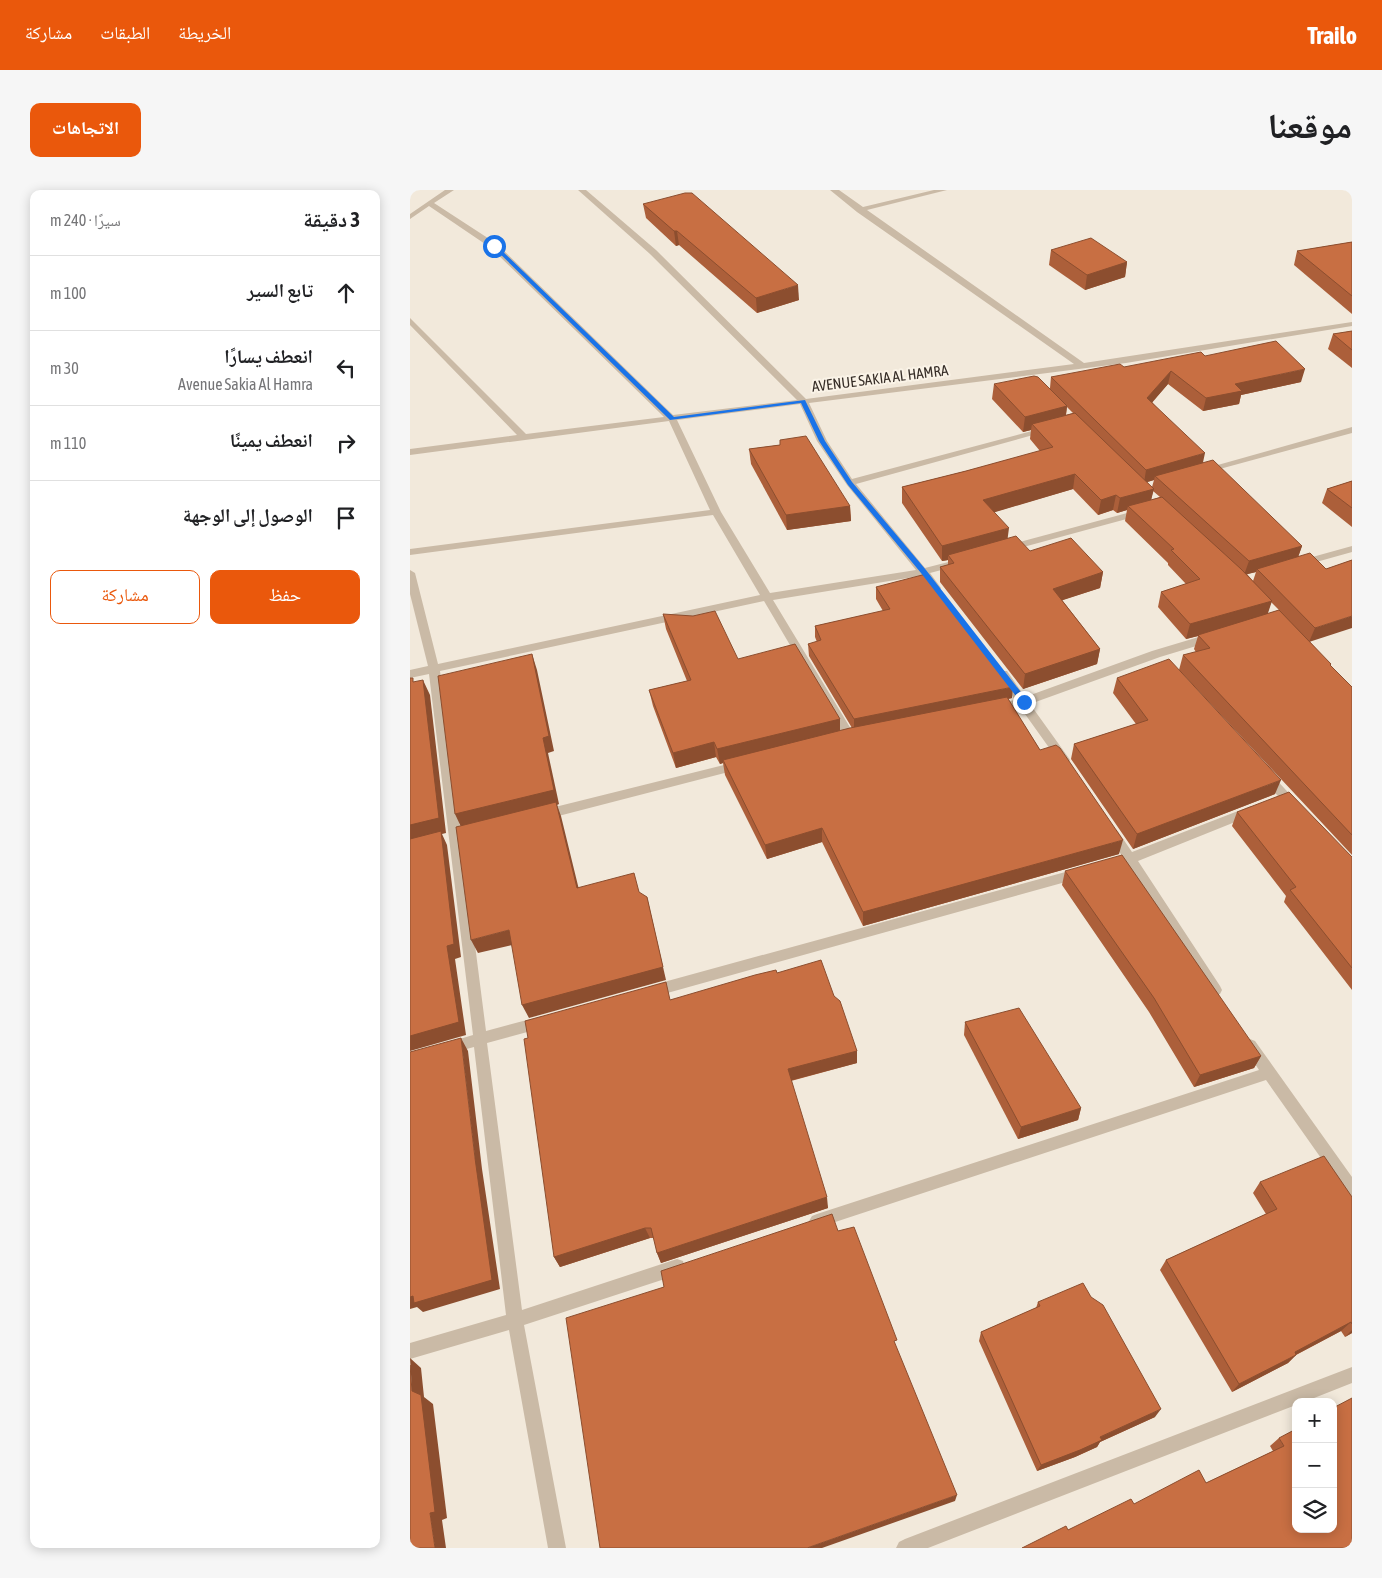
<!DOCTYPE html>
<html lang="ar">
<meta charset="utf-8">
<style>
:root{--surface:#fff;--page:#f6f6f6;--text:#202124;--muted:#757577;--line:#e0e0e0;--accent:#ea580c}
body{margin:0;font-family:"Asap Condensed","Noto Naskh Arabic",sans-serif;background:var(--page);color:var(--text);direction:rtl}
.controls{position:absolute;right:15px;bottom:15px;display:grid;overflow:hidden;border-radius:10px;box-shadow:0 2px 12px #0003}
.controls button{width:45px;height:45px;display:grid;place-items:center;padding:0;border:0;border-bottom:1px solid var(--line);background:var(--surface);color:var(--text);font:25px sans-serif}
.stop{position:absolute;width:15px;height:15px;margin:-11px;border:4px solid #1a73e8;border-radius:50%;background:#fff}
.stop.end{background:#1a73e8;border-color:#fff;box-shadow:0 1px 5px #0008}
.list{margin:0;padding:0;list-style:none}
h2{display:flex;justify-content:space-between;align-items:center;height:65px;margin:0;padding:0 20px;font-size:21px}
h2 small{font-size:16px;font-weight:400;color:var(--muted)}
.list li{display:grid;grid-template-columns:32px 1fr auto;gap:15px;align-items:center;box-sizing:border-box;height:75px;padding:0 20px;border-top:1px solid var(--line)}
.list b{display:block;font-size:19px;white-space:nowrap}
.list p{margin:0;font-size:16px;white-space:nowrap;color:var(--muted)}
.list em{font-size:16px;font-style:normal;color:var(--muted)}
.actions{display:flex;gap:10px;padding:15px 20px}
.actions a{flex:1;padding:11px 0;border:1px solid var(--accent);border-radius:10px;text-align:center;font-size:18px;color:var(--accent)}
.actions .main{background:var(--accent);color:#fff}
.icon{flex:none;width:28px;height:28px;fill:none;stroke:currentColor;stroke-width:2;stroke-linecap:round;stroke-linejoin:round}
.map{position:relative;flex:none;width:942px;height:1358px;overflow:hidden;direction:ltr;border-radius:10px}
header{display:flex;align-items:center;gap:30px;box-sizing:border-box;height:70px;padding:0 25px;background:var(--accent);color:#fff}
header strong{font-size:24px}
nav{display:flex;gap:28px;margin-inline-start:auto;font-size:18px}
.intro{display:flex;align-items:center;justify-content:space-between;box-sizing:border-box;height:120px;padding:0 30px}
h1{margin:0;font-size:35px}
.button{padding:12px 22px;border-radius:10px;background:var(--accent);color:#fff;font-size:18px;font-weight:700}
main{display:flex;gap:30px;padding:0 30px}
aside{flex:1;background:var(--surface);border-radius:10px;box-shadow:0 2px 12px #0003}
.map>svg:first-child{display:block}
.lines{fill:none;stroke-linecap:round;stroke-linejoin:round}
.street{fill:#cabaa6;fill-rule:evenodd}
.wall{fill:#ac5f3a;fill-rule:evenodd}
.shaded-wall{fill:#8c4e2f}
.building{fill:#c86f43;stroke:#8c4e2f}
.route{fill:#1a73e8}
.labels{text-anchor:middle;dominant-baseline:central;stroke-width:4;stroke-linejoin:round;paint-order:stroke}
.far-street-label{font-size:15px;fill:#362d27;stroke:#faf3e7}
</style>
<header>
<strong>Trailo</strong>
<nav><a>الخريطة</a><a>الطبقات</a><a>مشاركة</a></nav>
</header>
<div class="intro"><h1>موقعنا</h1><a class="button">الاتجاهات</a></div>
<main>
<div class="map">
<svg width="942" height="1358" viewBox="0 0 942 1358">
<rect width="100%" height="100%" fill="#f2e9db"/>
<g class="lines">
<g class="street">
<path d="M35,0H44L24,13L87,54L263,225L387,210L240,64L168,0H176L246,60L396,209L664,174L447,22L420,0H429L453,17L524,0H537L457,20L674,173L942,132V136L716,173L399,213L417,251L442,289L637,237L641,240L446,294L515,378L546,370L550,371V375L520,383L531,398L530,400H522L510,386L363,410L444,544L446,547L444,550H436L354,411L30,481L76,841L132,826L137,828L139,832L137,836L132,838L77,853L112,1120L267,1069L273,1071L275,1077L273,1083L267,1085L114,1135L156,1358H138L99,1140L0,1169V1153L96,1125L64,857L38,864L33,862L31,858L33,854L63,845L19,484L0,488V480L18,476L0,404V380L5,383L28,474L350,405L303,325L0,365V359L300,320L259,231L0,265V259L107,245L0,135V128L116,244L254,227L81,58L19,16L0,29V24ZM390,214L407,251L437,295L506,380L360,403L311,322L267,230Z"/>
<polygon points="942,237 942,243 795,283 790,280"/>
<polygon points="732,319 735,320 735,324 599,361 594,358 595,356"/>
<polygon points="942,356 942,362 892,376 887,373 888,371"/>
<polygon points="802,443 806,444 806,450 750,467 620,514 658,567 660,570 658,573 650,573 610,517 586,521 580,517 582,514 605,510 588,484 589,481 597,481 615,507 742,461"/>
<polygon points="330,571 336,575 334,578 133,630 127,625 133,620"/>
<polygon points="857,583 861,584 888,613 890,616 888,619 880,619 853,590 851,587"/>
<polygon points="841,616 847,621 845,624 728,671 810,796 812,800 810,804 805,806 800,804 717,675 709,674 707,671 712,666 697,643 703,638 707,640 722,662"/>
<polygon points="670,678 674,679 676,683 674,687 670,688 243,807 238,805 236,801 238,797 243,795"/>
<polygon points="840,849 845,851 942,987 942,1007 937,1005 856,890 407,1038 402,1036 399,1031 402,1026 407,1024 849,880 833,855 835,851"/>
<polygon points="942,1177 942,1193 894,1212 886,1212 886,1215 518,1358 486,1358 489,1352 495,1349"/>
</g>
</g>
<g class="wall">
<polygon points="233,14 389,110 347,123 269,55 266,56 236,28"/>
<polygon points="942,52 942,124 884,75 887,61"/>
<polygon points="641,60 717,72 715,87 675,100 639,75"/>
<polygon points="942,141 942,178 918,159 923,144"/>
<path d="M795,166L891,192L831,205L829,214L793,221L758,194L742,212L793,273L892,356L888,367L916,379L942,370L900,452L921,476L942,497V665L769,480L773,465L786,462L784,459L788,446L776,449L748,417L751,402L776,394L758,375V373L715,331L717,320L707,323L703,320L688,325L663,299L584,322L598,349L620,361L693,382L690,398L652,410L690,459L687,474L613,499L530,392V377L538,375V370L532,371L492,313V297L556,281L630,261L620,249L621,240L613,242L582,209L584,194L640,198L641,187ZM657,217L663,223L656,225ZM744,290L742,297L737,292ZM743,301L750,307L741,310ZM846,382L843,391L837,384ZM861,412L869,420L857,424Z"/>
<polygon points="370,255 440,316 441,331 377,340 341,274 339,259"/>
<polygon points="942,291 942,337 912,313 917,299"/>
<polygon points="466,397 602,508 598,509 630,560 709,664 453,736 412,652 357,669 315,585 313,573 310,574 306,567 266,578 243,516 239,500 277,491 256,439 253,424 328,469 430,529 430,541 442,538 399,466 398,454 407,452 405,447 405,436 473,421 466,409"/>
<polygon points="707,488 865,604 723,659 661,569 664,554 726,534 703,503"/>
<polygon points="827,622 942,667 942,800 874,712 876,706 822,636"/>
<polygon points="655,681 851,866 844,878 784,897 739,822 652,695"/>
<polygon points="367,783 424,806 447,861 447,873 381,891 418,1018 251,1073 247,1063 244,1048 240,1048 150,1077 144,1067 261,810"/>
<polygon points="555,832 671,918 668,930 608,949 554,845"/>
<polygon points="850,992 942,1007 942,1143 935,1147 931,1141 886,1165 878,1173 822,1202 750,1080 756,1070 856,1024 843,1003"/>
<polygon points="628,1112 745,1227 690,1252 687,1257 665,1267 627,1281 569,1151 571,1142 626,1118"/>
<polygon points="869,1248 942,1358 658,1340 724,1314 796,1293 863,1261 860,1256"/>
</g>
<g class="shaded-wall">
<polygon points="264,41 267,41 269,55 266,56"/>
<polygon points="717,72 715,87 675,100 677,85"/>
<polygon points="388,95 389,110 347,123 346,108"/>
<polygon points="895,179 891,192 831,205 829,214 793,221 796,208 825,194"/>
<polygon points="761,181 758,194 735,221 737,208"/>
<polygon points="657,216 655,231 622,234 621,240 613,242 615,227"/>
<polygon points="795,263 792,277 745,286 744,290 734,293 736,280"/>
<polygon points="665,284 663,299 572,326 573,310"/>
<polygon points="744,299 740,314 718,316 717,320 707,323 710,308"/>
<polygon points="706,305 703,320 688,325 691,310"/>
<polygon points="440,316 441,331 377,340 376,325"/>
<polygon points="599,338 597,353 538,365 538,370 532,371 532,356"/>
<polygon points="892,356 887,370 847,379 846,382 834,385 839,371"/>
<polygon points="693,382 690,398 641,414 643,399"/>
<polygon points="862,411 857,426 788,445 788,446 776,449 780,434"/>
<polygon points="942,426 942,438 899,452 905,438"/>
<polygon points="690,459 687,474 613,499 615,484"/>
<polygon points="122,464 127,480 144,561 138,563 149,614 147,615 151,626 172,712 52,639 45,624 133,548"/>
<polygon points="13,490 20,505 36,643 32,644 37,655 51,767 45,769 56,845 0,861 0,635"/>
<polygon points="603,497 602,508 444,540 444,529"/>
<polygon points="430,529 430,544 313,570 313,573 310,574 307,559"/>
<polygon points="304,552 306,567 266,578 263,563"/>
<polygon points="871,590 865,604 723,659 727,644"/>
<polygon points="412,638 412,652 357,669 355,655"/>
<polygon points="713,650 709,664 453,736 453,722"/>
<polygon points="237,707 256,790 119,828 112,815"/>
<polygon points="99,740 106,754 68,763 61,750"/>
<polygon points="51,848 58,861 72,979 90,1099 13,1122 7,1117 0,1119 0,1107 65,968"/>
<polygon points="447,861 447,873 379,891 378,879"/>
<polygon points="851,866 844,878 784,897 790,885"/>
<polygon points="671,918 668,930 608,949 611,937"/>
<polygon points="417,1007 418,1018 251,1073 247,1063"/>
<polygon points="235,1038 240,1048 150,1077 144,1067"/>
<polygon points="941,1132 931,1141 876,1170 885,1162"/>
<polygon points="942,1140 942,1143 935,1147"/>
<polygon points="886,1165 878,1173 822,1202 829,1194"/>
<polygon points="0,1168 11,1178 14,1207 23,1214 37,1328 32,1330 36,1358 25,1358 2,1201"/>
<polygon points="751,1219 745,1227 690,1252 687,1257 665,1267 627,1281 631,1275"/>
<polygon points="547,1305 545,1311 412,1358 397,1358"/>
</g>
<g class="building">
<polygon points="275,3 282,3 388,95 346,108 267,41 264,41 233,14"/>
<polygon points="681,48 717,72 677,85 641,60"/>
<polygon points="942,52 942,106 887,61"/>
<polygon points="942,141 942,160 923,144"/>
<polygon points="866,151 895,179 825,194 832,201 796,208 761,181 737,208 795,263 736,280 641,187 710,174 714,177 791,162 795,166"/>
<polygon points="624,186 628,187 657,216 615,227 584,194"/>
<polygon points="665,223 744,299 710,308 706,305 691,310 665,284 573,310 599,338 532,356 492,297 556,281 643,257 622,234"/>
<polygon points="396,246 440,316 376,325 339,259 370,255 370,250"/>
<polygon points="803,270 892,356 839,371 745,286"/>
<polygon points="942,291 942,318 917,299"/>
<polygon points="752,307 831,379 862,411 780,434 751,402 790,389 761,360 764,359 718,316"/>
<polygon points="606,346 620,361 661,348 693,382 643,399 690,459 615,484 530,377 544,373 538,365"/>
<polygon points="900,363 916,379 942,370 942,426 905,438 847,379"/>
<polygon points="516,384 603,497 444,529 398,454 411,450 405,436 480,419 466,397"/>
<polygon points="869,420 921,474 920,475 942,497 942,645 773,465 800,458 788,445"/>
<polygon points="305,421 328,469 385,454 430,529 307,559 304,552 263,563 239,500 281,490 253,424 283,426"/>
<polygon points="122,464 139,546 133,548 144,600 45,624 28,486"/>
<polygon points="759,469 871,590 727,644 664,554 738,530 707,488"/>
<polygon points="0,488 3,488 3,492 13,490 29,628 0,635"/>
<polygon points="597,507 630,560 646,555 650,558 713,650 453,722 412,638 355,655 313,570 440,538"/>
<polygon points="879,602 942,667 942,778 880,700 886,697 827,622"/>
<polygon points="146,612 167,698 224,683 229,702 237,707 253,777 112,815 99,740 61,750 46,637"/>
<polygon points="31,641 44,754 37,756 49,832 0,846 0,649"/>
<polygon points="712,665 851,866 790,885 744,808 655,681"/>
<polygon points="411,770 424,806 430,811 447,861 378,879 417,1007 247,1063 241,1038 235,1038 144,1067 114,849 118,848 115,831 256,792 260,810 345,785 366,780 367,783"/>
<polygon points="609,818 671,918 611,937 555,832"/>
<polygon points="51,848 65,968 82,1090 4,1113 3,1106 0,1107 0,862"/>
<polygon points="914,966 942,1007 942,1134 941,1132 885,1162 886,1165 829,1194 756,1070 867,1019 850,992"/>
<polygon points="422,1024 428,1041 444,1037 487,1150 484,1151 547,1305 397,1358 190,1358 156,1128 254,1097 251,1081"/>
<polygon points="673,1093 681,1107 693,1115 751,1219 690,1247 692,1250 670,1260 631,1275 571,1142 630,1116 628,1112"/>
<polygon points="0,1175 2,1201 11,1205 25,1322 20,1323 25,1358 0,1358"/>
<polygon points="942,1208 942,1358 612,1358 656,1336 658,1340 721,1309 724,1314 789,1280 796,1293 874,1256 869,1248 886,1239 886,1339 923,1339 923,1218"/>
</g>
<polygon class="route" points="86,55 264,227 395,210 415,251 442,292 516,380 617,510 617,514 612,514 511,383 438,295 409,251 391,213 260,230 82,56"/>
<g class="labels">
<g class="far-street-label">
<text transform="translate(470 188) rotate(-7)">AVENUE SAKIA AL HAMRA</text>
</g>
</g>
</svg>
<div class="controls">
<button>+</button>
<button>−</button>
<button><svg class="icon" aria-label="layers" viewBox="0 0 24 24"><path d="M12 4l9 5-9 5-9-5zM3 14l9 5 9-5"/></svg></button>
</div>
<div class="stop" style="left:84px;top:56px"></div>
<div class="stop end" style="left:614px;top:512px"></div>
</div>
<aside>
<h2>3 دقيقة<small>سيرًا · 240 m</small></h2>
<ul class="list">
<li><svg class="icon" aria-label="ahead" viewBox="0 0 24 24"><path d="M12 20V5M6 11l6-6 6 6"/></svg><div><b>تابع السير</b></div><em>100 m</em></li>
<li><svg class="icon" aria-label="left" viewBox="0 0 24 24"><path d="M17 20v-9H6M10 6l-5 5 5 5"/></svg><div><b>انعطف يسارًا</b><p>Avenue Sakia Al Hamra</p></div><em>30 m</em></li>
<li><svg class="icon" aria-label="right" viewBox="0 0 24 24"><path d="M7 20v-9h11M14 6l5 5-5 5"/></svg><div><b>انعطف يمينًا</b></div><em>110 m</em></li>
<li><svg class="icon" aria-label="arrive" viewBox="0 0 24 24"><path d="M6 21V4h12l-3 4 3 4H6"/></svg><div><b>الوصول إلى الوجهة</b></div></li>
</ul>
<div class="actions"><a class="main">حفظ</a><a>مشاركة</a></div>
</aside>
</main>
